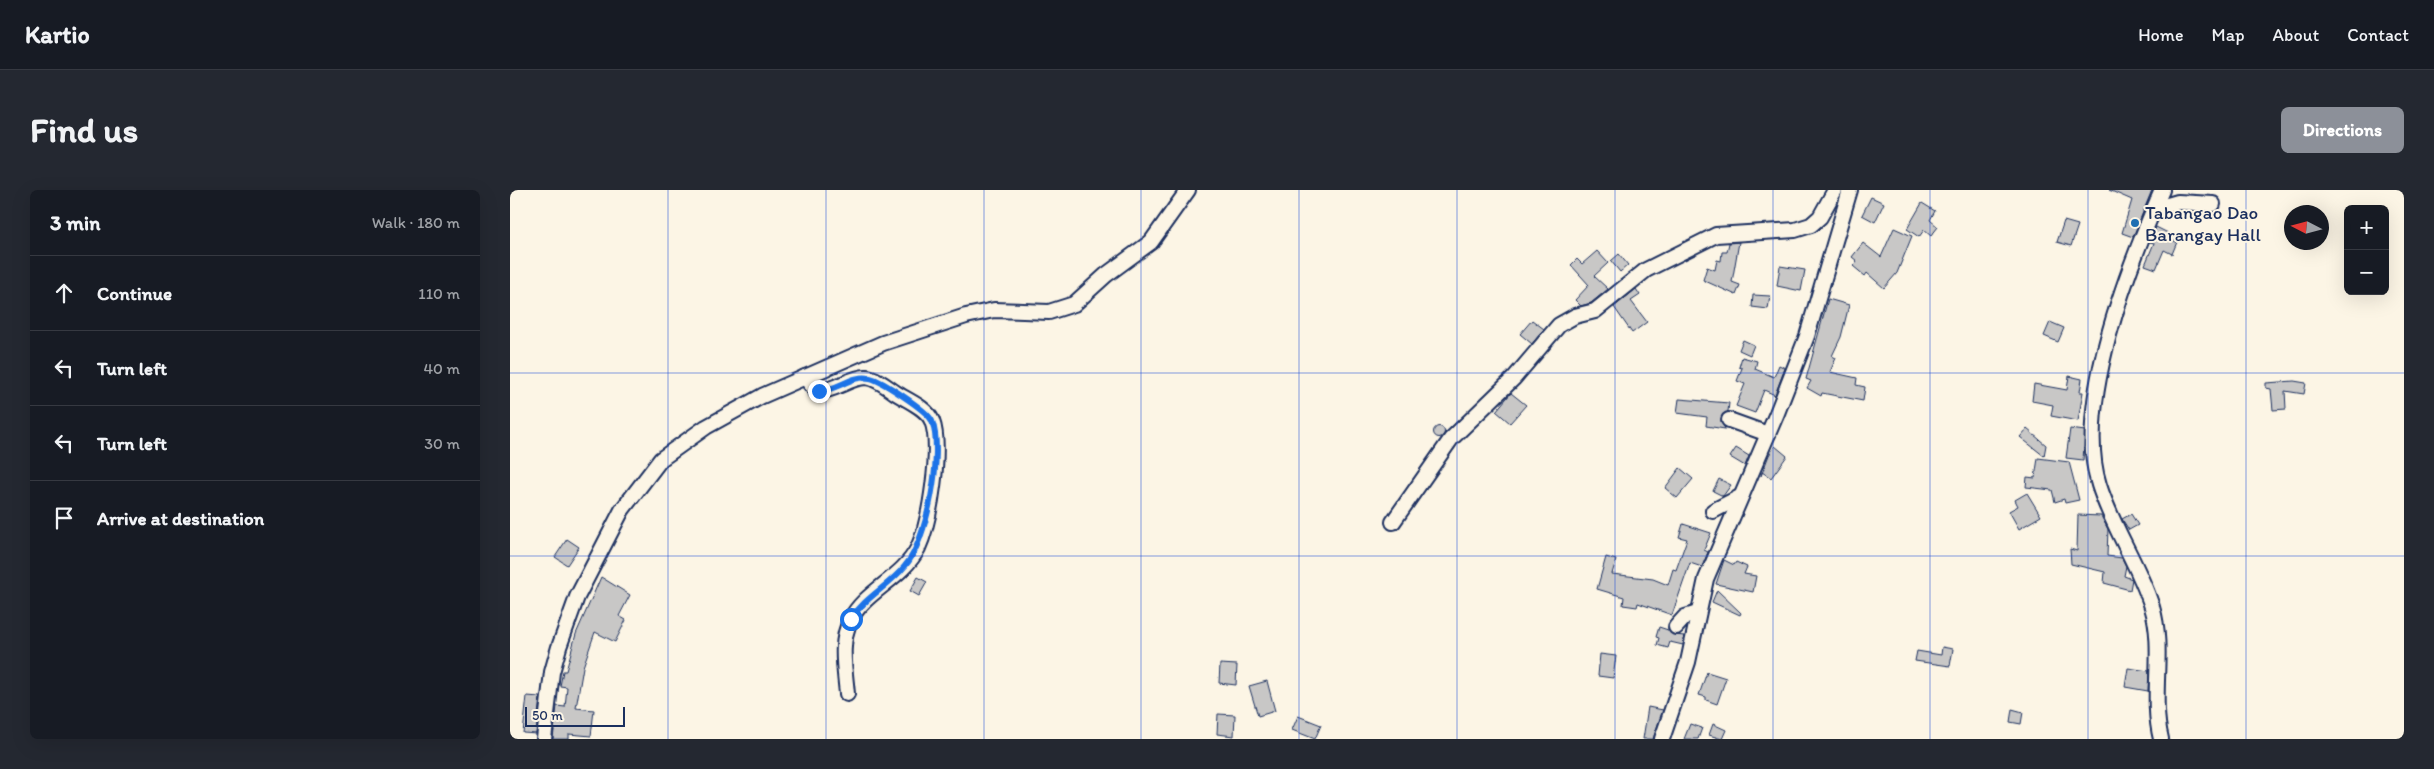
<!DOCTYPE html>
<meta charset="utf-8">
<style>
:root{--surface:#171b24;--page:#242831;--text:#f1f3f6;--muted:#9ea1a6;--line:#363941;--accent:#8c9099}
body{margin:0;font-family:Itim,sans-serif;background:var(--page);color:var(--text)}
.controls{position:absolute;right:15px;top:15px;display:grid;overflow:hidden;border-radius:8px;box-shadow:0 5px 20px #0002}
.controls button{width:45px;height:45px;display:grid;place-items:center;padding:0;border:0;border-bottom:1px solid var(--line);background:var(--surface);color:var(--text);font:25px sans-serif}
.compass{position:absolute;left:1774px;top:15px;width:45px;height:45px;border-radius:50%;background:var(--surface);box-shadow:0 5px 20px #0002;rotate:276deg}
.scale{position:absolute;left:15px;bottom:12px;width:100px;box-sizing:border-box;padding-left:5px;border:2px solid #1b2f5e;border-top:0;font-size:14px;line-height:18px;white-space:nowrap;color:#1b2f5e;-webkit-text-stroke:4px #fcf5e5;paint-order:stroke}
.stop{position:absolute;width:15px;height:15px;margin:-11px;border:4px solid #1a73e8;border-radius:50%;background:#fff}
.stop.end{background:#1a73e8;border-color:#fff;box-shadow:0 1px 5px #0008}
.list{margin:0;padding:0;list-style:none}
h2{display:flex;justify-content:space-between;align-items:center;height:65px;margin:0;padding:0 20px;font-size:21px}
h2 small{font-size:16px;font-weight:400;color:var(--muted)}
.list li{display:grid;grid-template-columns:32px 1fr auto;gap:15px;align-items:center;box-sizing:border-box;height:75px;padding:0 20px;border-top:1px solid var(--line)}
.list b{display:block;font-size:19px;white-space:nowrap}
.list em{font-size:16px;font-style:normal;color:var(--muted)}
.icon{flex:none;width:28px;height:28px;fill:none;stroke:currentColor;stroke-width:2;stroke-linecap:round;stroke-linejoin:round}
.map{position:relative;flex:none;width:1894px;height:549px;overflow:hidden;border-radius:8px}
header{display:flex;align-items:center;gap:30px;box-sizing:border-box;height:70px;padding:0 25px;background:var(--surface);border-bottom:1px solid var(--line)}
header strong{font-size:24px}
nav{display:flex;gap:28px;margin-inline-start:auto;font-size:18px}
.intro{display:flex;align-items:center;justify-content:space-between;box-sizing:border-box;height:120px;padding:0 30px}
h1{margin:0;font-size:35px}
.button{padding:12px 22px;border-radius:8px;background:var(--accent);color:#fff;font-size:18px;font-weight:700}
main{display:flex;gap:30px;padding:0 30px}
aside{flex:1;background:var(--surface);border-radius:8px;box-shadow:0 5px 20px #0002}
.map>svg:first-child{display:block}
.building{fill:#c8c7c6;stroke:#1b2f5e}
.lines{fill:none;stroke-linecap:round;stroke-linejoin:round}
.minor-casing{stroke:#1b2f5e;stroke-width:18}
.minor{stroke:#fcf5e5;stroke-width:14}
.route{stroke:#1a73e8;stroke-width:6}
.grid{fill:none;stroke:#1d4ed8;stroke-width:1;stroke-opacity:0.55}
.poi-dot{fill:#1f6fb2;stroke:#fcf5e5;stroke-width:2}
.labels{text-anchor:middle;dominant-baseline:central;stroke-width:4;stroke-linejoin:round;paint-order:stroke}
.poi-label{font-size:19px;fill:#1b2f5e;stroke:#fcf5e5;text-anchor:start}
</style>
<header>
<strong>Kartio</strong>
<nav><a>Home</a><a>Map</a><a>About</a><a>Contact</a></nav>
</header>
<div class="intro"><h1>Find us</h1><a class="button">Directions</a></div>
<main>
<aside>
<h2>3 min<small>Walk · 180 m</small></h2>
<ul class="list">
<li><svg class="icon" aria-label="ahead" viewBox="0 0 24 24"><path d="M12 20V5M6 11l6-6 6 6"/></svg><div><b>Continue</b></div><em>110 m</em></li>
<li><svg class="icon" aria-label="left" viewBox="0 0 24 24"><path d="M17 20v-9H6M10 6l-5 5 5 5"/></svg><div><b>Turn left</b></div><em>40 m</em></li>
<li><svg class="icon" aria-label="left" viewBox="0 0 24 24"><path d="M17 20v-9H6M10 6l-5 5 5 5"/></svg><div><b>Turn left</b></div><em>30 m</em></li>
<li><svg class="icon" aria-label="arrive" viewBox="0 0 24 24"><path d="M6 21V4h12l-3 4 3 4H6"/></svg><div><b>Arrive at destination</b></div></li>
</ul>
</aside>
<div class="map">
<svg width="1894" height="549" viewBox="0 0 1894 549">
<rect width="100%" height="100%" fill="#fcf5e5"/>
<filter id="ink" filterUnits="userSpaceOnUse"><feTurbulence type="fractalNoise" baseFrequency=".02" numOctaves="2"/><feDisplacementMap in="SourceGraphic" scale="10" xChannelSelector="R" yChannelSelector="G"/><feConvolveMatrix kernelMatrix="1 2 1 2 8 2 1 2 1" color-interpolation-filters="sRGB"/></filter>
<g filter="url(#ink)">
<g class="building">
<polygon points="1599,0 1642,0 1623,47 1612,43 1622,10"/>
<polygon points="1361,7 1374,13 1365,32 1352,25"/>
<polygon points="1412,13 1425,21 1420,30 1428,37 1421,46 1414,40 1409,47 1397,39"/>
<polygon points="1554,31 1568,35 1561,56 1547,52"/>
<polygon points="1646,37 1660,44 1658,49 1667,52 1662,64 1654,60 1646,79 1635,75 1644,53 1640,52"/>
<polygon points="1384,38 1402,46 1387,83 1374,98 1357,83 1355,86 1343,76 1347,71 1342,67 1353,53 1371,67"/>
<polygon points="1229,52 1222,92 1230,95 1226,105 1193,90 1197,77 1205,80 1207,70 1211,71 1212,62 1217,62 1219,53"/>
<polygon points="1087,61 1098,73 1084,86 1098,99 1081,113 1071,116 1065,110 1079,95 1061,75 1067,69 1072,74"/>
<polygon points="1109,64 1118,75 1110,82 1101,71"/>
<polygon points="1270,76 1295,80 1291,101 1267,96"/>
<polygon points="1126,99 1130,105 1121,111 1137,132 1122,143 1104,117"/>
<polygon points="1243,105 1260,106 1258,119 1242,117"/>
<polygon points="1318,109 1339,115 1331,147 1322,166 1326,168 1320,182 1347,188 1346,195 1355,197 1353,211 1312,203 1311,206 1297,198 1301,191 1296,189"/>
<polygon points="1022,130 1034,139 1022,154 1010,144"/>
<polygon points="1540,132 1554,138 1548,152 1534,146"/>
<polygon points="1233,150 1244,155 1240,165 1229,160"/>
<polygon points="1232,167 1247,171 1245,179 1264,187 1269,175 1275,178 1265,205 1254,200 1245,223 1226,216 1235,194 1227,191 1232,178 1229,177"/>
<polygon points="1559,186 1572,189 1570,202 1573,202 1568,231 1541,226 1543,215 1522,211 1524,194 1557,200"/>
<polygon points="1784,191 1796,193 1794,204 1775,201 1776,219 1763,220 1761,199 1756,198 1756,193"/>
<polygon points="1001,203 1016,215 1000,233 986,221"/>
<polygon points="1169,209 1219,213 1218,221 1211,228 1215,239 1196,236 1197,227 1167,223"/>
<circle cx="929" cy="242" r="5.5"/>
<polygon points="1517,239 1536,255 1534,266 1510,247"/>
<polygon points="1560,239 1575,241 1573,270 1556,268"/>
<polygon points="1265,256 1277,266 1261,288 1252,282 1251,286 1259,265"/>
<polygon points="1226,258 1239,266 1235,276 1220,267"/>
<polygon points="1528,268 1559,272 1569,310 1555,313 1554,309 1545,312 1542,300 1516,297 1517,287 1525,288"/>
<polygon points="1170,278 1183,289 1167,308 1155,298"/>
<polygon points="1209,289 1221,295 1213,306 1203,301"/>
<polygon points="1517,303 1531,326 1509,339 1499,321 1508,316 1505,310"/>
<polygon points="1621,324 1628,335 1619,340 1612,329"/>
<polygon points="1568,325 1591,326 1598,339 1597,366 1612,368 1616,376 1614,386 1622,389 1620,400 1594,393 1595,382 1561,374 1560,359 1567,361"/>
<polygon points="1173,334 1201,343 1194,360 1198,362 1192,377 1180,373 1162,425 1128,413 1127,417 1113,415 1114,407 1087,399 1096,367 1106,370 1102,384 1143,389 1158,395 1163,379 1166,380 1177,349 1169,347"/>
<polygon points="57,349 69,357 57,375 45,367"/>
<polygon points="1214,370 1224,375 1226,372 1237,377 1234,384 1246,386 1243,402 1206,394"/>
<polygon points="91,387 120,405 109,426 116,430 105,452 85,442 73,477 66,518 84,520 81,546 59,544 59,549 43,549 47,516 55,517 57,497 50,496 53,481 56,481 66,444"/>
<polygon points="408,387 417,392 409,406 400,401"/>
<polygon points="1207,400 1231,423 1230,425 1202,412"/>
<polygon points="1149,437 1158,440 1164,445 1175,446 1173,455 1160,452 1158,458 1147,455 1149,448 1146,447"/>
<polygon points="1432,457 1443,459 1440,476 1405,471 1407,461 1431,465"/>
<polygon points="1090,464 1106,466 1103,488 1088,486"/>
<polygon points="710,474 727,475 726,495 709,493"/>
<polygon points="1618,478 1639,481 1638,501 1615,497"/>
<polygon points="1197,482 1216,488 1207,514 1196,510 1196,507 1189,505"/>
<polygon points="757,491 765,521 748,526 739,496"/>
<polygon points="17,506 30,507 26,544 13,543"/>
<polygon points="1138,517 1153,520 1143,549 1133,549"/>
<polygon points="1502,519 1513,522 1511,534 1500,532"/>
<polygon points="708,524 725,525 724,546 707,544"/>
<polygon points="788,526 811,535 805,549 782,540"/>
<polygon points="1180,534 1192,538 1188,549 1174,549"/>
<polygon points="1203,534 1216,540 1212,549 1199,545"/>
</g>
<g class="lines">
<defs>
<g id="minor">
<polyline points="1644,19 1668,12 1703,14"/>
<path d="M295,187L305,200L309,201C325,201 340,187 356,187C367,188 377,197 386,203C397,210 417,218 422,231C432,257 420,332 408,358C393,388 354,402 341,429C329,452 335,480 337,504"/>
<polyline points="1219,230 1258,244"/>
<polyline points="1203,321 1230,307"/>
<polyline points="883,332 941,249 1004,188 1049,135 1065,126 1085,121 1136,80 1206,45 1285,40 1301,35 1310,27 1325,0"/>
<polyline points="1166,437 1175,427 1188,423"/>
<polyline points="34,549 42,482 49,457 67,407 112,320 151,269 196,237 252,206 373,153 456,126 484,120 539,122 564,114 596,85 641,52 678,0"/>
<polyline points="1152,549 1178,472 1196,389 1267,223 1297,146 1340,0"/>
<path d="M1651,549C1640,506 1655,460 1642,417C1629,375 1602,337 1589,295C1564,215 1619,75 1652,0"/>
</g>
</defs>
<use href="#minor" class="minor-casing"/>
<use href="#minor" class="minor"/>
</g>
</g>
<g class="lines" filter="url(#ink)">
<path class="route" d="M309,201C326,201 343,184 360,188C371,190 418,221 422,231C434,262 417,351 395,376C379,396 355,407 341,429"/>
</g>
<path class="grid" d="M158,0V549M316,0V549M474,0V549M631,0V549M789,0V549M947,0V549M1105,0V549M1263,0V549M1420,0V549M1578,0V549M1736,0V549M0,183H1894M0,366H1894"/>
<circle class="poi-dot" cx="1625" cy="33" r="5"/>
<g class="labels">
<g class="poi-label">
<text x="1635" y="22">Tabangao Dao<tspan x="1635" dy="22">Barangay Hall</tspan></text>
</g>
</g>
</svg>
<div class="controls">
<button>+</button>
<button>−</button>
</div>
<svg class="compass" viewBox="-18 -18 36 36"><path d="M0-13l5 13h-10z" fill="#e53935"/><path d="M0 13l5-13h-10z" fill="#9ea1a6"/></svg>
<div class="scale">50 m</div>
<div class="stop" style="left:341px;top:429px"></div>
<div class="stop end" style="left:309px;top:201px"></div>
</div>
</main>
